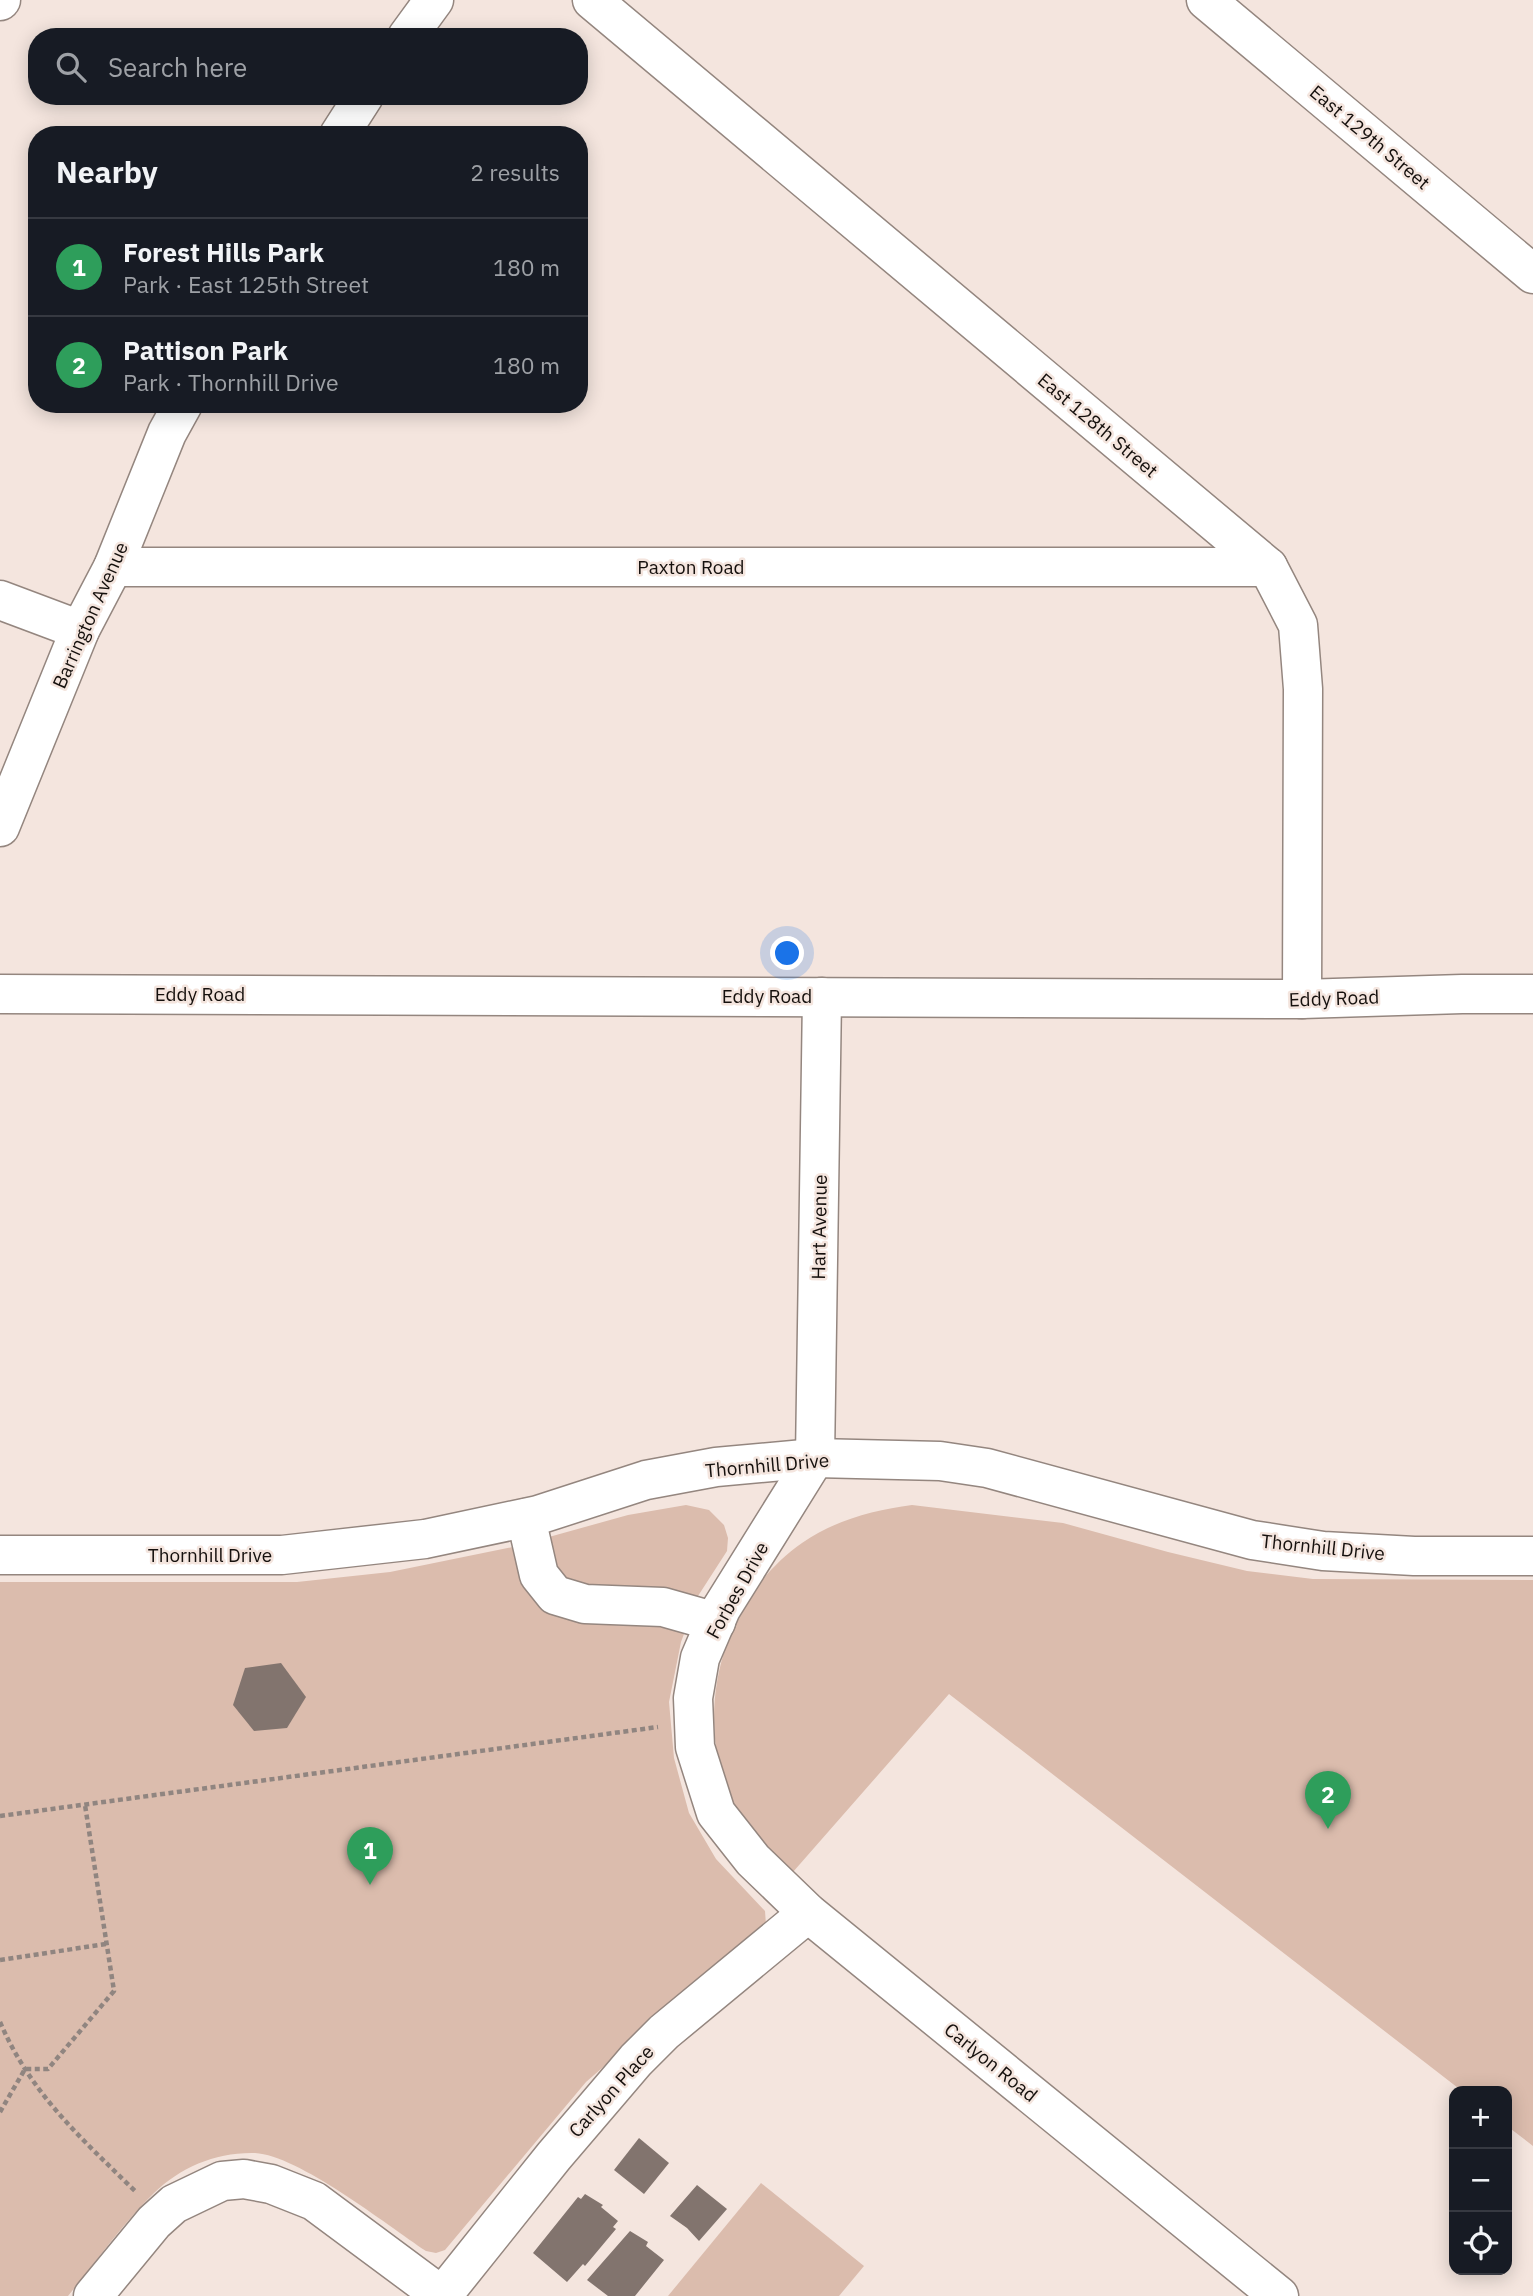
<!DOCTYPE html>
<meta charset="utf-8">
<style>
:root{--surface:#171b24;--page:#242831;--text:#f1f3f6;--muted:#9ea1a6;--line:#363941;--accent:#b25111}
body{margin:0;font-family:"IBM Plex Sans",sans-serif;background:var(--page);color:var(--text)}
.controls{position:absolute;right:21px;bottom:21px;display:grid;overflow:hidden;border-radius:14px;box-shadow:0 4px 18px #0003}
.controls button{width:63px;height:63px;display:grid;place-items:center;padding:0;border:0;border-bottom:2px solid var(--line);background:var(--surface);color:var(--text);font:35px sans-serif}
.you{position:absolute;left:788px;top:954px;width:24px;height:24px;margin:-18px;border:5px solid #fff;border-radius:50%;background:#1a73e8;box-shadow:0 0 0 10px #1a73e833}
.badge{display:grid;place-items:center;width:46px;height:46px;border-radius:50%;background:var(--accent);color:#fff;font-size:23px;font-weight:700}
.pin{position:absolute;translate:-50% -58px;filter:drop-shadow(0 2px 4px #0008)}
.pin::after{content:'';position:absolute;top:37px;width:24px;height:21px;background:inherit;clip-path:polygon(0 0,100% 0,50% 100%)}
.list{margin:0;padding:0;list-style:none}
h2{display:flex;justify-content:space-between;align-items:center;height:91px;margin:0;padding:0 28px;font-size:30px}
h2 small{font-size:23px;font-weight:400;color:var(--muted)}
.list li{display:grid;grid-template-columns:46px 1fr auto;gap:21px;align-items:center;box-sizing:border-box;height:98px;padding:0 28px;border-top:2px solid var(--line)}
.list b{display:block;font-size:26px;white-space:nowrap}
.list p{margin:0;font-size:23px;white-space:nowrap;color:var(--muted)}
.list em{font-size:23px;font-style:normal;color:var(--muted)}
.icon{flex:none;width:38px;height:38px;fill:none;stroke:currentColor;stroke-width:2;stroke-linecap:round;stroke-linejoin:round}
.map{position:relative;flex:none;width:1533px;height:2296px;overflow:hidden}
.search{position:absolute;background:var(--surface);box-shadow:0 4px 18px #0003;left:28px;top:28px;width:560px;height:77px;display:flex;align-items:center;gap:18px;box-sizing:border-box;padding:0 24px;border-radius:28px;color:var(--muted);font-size:26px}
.panel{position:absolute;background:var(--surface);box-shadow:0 4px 18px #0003;left:28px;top:126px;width:560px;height:287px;border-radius:28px}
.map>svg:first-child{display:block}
.green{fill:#dbbcad}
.building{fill:#82746e}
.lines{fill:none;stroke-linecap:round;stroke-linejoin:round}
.minor-casing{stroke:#94867f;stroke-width:41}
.path{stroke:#908580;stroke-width:4.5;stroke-dasharray:5 3.5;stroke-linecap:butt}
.minor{stroke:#fff;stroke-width:38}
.labels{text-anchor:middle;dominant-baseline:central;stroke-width:5;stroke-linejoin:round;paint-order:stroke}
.street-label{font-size:19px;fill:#15100d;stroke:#f4e5de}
</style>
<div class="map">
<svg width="1533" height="2296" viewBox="0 0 1533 2296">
<rect width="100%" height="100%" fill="#f4e5de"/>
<g class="green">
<path d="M686,1505L709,1510L724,1525L728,1538L727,1551L698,1596L681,1642L669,1702L674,1758L689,1813L716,1859L765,1911L766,1925L586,2082L445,2250L436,2253L426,2251C387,2225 298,2155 255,2153C216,2152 181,2167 154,2193C122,2224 96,2262 68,2296H0V1582H297L390,1572L513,1547L628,1515Z"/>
<path d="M912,1505L1063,1523L1168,1552L1247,1571L1313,1579L1533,1580V2146L1507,2126V2091H1462L949,1694L793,1872C774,1854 753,1836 738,1814C729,1800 723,1780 719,1764C701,1683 733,1591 802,1543C835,1520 874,1510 912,1505Z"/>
<polygon points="761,2183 864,2266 839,2296 668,2296"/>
</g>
<g class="building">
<polygon points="281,1663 306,1697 287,1728 254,1731 233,1705 245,1668"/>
<polygon points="639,2138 669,2163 644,2194 614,2170"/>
<polygon points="697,2185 727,2209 699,2241 687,2228 670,2216"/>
<polygon points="585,2194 603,2205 601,2207 618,2221 613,2227 616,2229 585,2266 583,2264 567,2282 533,2253 578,2197 581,2199"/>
<polygon points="630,2231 648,2242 646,2246 664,2260 635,2296 608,2296 587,2280"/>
</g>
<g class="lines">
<defs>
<g id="minor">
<polyline points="592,0 1268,567 1298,625 1303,689 1302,999"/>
<polyline points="1206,0 1533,274"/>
<polyline points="0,1 1,0"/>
<polyline points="407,37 434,0"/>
<polyline points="339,135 364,96"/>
<polyline points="113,567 1268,567"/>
<polyline points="0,600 80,630"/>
<polyline points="0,827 80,630 113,567 167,433 183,404"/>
<polyline points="0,994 1302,999 1462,994 1533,994"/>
<polyline points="822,997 815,1458 721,1609 700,1658 693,1698 695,1747 716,1813 753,1860 808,1913 1279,2296"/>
<polyline points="526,1518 539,1575 555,1595 585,1604 663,1607 716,1622"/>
<polyline points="0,1555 282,1555 425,1539 538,1515 646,1480 716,1467 815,1458 940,1461 987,1468 1252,1540 1323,1551 1414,1556 1533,1556"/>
<polyline points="93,2296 154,2222 174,2204 222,2181 244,2179 271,2184 314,2201 442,2296 554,2156 636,2060 664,2032 808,1913"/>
</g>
</defs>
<use href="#minor" class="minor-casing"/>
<g class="path">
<polyline points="0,1816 658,1727"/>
<polyline points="0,1960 106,1944"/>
<path d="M0,2022C31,2094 80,2137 135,2191"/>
<polyline points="0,2112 25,2069 48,2069 114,1991 85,1805"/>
</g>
<use href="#minor" class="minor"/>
</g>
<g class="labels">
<g class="street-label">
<text transform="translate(1370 137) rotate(40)">East 129th Street</text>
<text transform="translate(1098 425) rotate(40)">East 128th Street</text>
<text x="691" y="567">Paxton Road</text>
<text transform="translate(90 615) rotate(-66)">Barrington Avenue</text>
<text x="200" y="994">Eddy Road</text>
<text x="767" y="996">Eddy Road</text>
<text transform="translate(1334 998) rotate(-2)">Eddy Road</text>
<text transform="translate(819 1227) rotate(-89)">Hart Avenue</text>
<text transform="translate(767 1465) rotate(-5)">Thornhill Drive</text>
<text transform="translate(1323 1547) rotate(6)">Thornhill Drive</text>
<text x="210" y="1555">Thornhill Drive</text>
<text transform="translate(737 1590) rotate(-61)">Forbes Drive</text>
<text transform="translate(991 2062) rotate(39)">Carlyon Road</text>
<text transform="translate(611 2091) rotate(-48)">Carlyon Place</text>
</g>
</g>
</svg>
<div class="controls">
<button>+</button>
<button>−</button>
<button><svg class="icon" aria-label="locate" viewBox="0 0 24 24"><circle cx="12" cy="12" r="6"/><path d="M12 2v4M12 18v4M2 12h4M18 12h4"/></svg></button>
</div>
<div class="you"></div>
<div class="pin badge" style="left:370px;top:1885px;background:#2e9e5b">1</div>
<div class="pin badge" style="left:1328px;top:1829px;background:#2e9e5b">2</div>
<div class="search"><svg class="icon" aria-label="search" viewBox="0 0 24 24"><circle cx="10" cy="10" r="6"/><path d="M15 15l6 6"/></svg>Search here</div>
<section class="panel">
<h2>Nearby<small>2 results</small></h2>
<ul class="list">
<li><span class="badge" style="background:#2e9e5b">1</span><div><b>Forest Hills Park</b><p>Park · East 125th Street</p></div><em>180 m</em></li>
<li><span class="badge" style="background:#2e9e5b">2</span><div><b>Pattison Park</b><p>Park · Thornhill Drive</p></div><em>180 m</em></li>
</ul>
</section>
</div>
